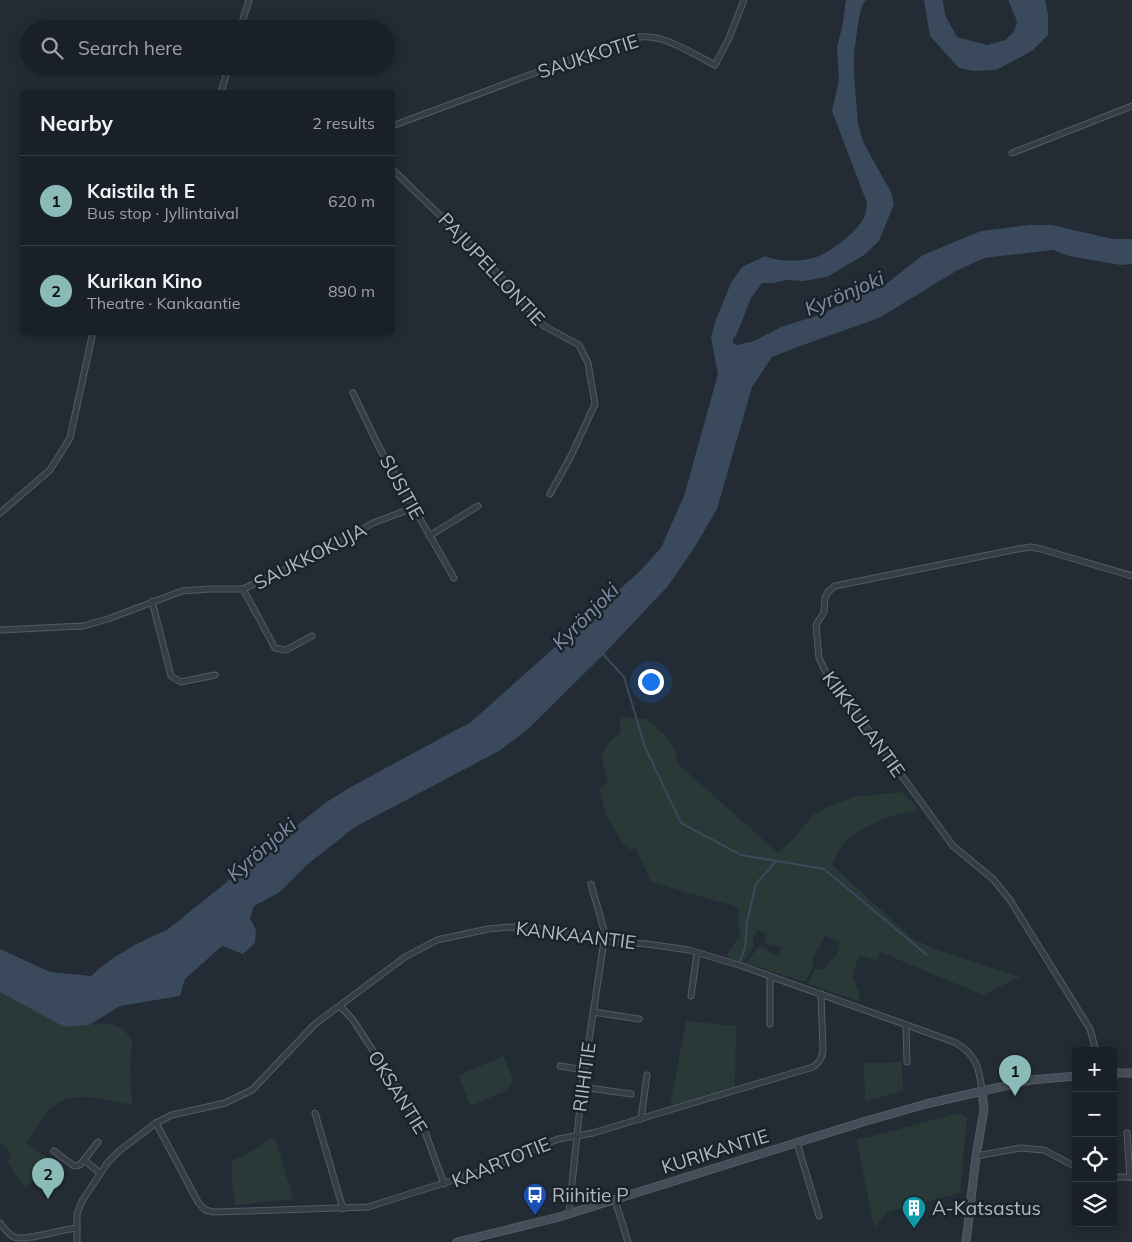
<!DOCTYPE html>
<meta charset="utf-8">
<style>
:root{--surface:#1a2028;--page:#232830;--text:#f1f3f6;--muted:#9fa3a8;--line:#383e45;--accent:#8bbbb9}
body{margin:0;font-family:Mulish,sans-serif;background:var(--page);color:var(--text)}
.controls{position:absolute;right:15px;bottom:15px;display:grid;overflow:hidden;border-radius:5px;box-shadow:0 2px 12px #0003}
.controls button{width:45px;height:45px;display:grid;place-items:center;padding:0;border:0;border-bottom:1px solid var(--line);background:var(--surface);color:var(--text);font:25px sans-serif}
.you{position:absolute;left:650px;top:681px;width:18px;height:18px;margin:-12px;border:4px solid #fff;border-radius:50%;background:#1a73e8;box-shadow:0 0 0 8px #1a73e833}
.badge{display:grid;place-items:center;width:32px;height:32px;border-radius:50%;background:var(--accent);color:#111;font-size:16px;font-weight:700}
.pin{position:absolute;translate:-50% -41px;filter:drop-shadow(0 1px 2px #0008)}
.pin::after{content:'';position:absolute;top:26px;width:18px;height:15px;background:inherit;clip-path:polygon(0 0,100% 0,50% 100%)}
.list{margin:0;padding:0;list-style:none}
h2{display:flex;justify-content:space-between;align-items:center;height:65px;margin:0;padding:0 20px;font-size:21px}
h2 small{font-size:16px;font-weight:400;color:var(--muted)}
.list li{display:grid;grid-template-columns:32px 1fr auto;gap:15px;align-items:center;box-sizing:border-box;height:90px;padding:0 20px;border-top:1px solid var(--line)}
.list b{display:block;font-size:19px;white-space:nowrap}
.list p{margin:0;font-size:16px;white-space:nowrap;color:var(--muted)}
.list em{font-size:16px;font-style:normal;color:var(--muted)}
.icon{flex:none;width:28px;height:28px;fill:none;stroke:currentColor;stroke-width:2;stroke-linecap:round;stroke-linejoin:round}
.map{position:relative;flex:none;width:1132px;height:1242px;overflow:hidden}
.search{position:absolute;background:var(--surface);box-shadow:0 2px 12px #0003;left:20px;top:20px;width:375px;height:55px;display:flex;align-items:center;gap:12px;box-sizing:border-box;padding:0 18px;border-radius:28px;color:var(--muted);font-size:19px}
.panel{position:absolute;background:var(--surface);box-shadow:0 2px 12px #0003;left:20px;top:90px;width:375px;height:245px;border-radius:5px}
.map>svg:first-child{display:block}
.green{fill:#283938}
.water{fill:#3a495c}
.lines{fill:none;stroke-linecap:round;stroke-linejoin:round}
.stream{stroke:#3a495c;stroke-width:2}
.street-casing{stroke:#545b63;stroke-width:7}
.secondary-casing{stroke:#545b63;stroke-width:9}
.street{stroke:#363d46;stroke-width:5}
.secondary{stroke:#454d58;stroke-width:7}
.labels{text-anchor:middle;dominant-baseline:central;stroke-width:5;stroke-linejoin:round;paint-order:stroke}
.street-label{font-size:19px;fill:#b1b8c2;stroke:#1c222a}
.poi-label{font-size:19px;fill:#b1b8c2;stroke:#1c222a;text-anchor:start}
.water-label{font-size:20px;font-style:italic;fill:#7c8fa7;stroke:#1c222a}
</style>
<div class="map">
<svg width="1132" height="1242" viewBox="0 0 1132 1242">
<rect width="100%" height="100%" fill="#232b35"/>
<g class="green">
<path d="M620,717L646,719L665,735L675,750L679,765L778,853L795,837L814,814L829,806L854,797L901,792L916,806V812C894,812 853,829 840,848C837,853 835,860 832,865L913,939L946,953L1020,977L983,995L880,952L877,961L867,957L860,956C856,962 855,970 852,977L860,993L858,1001L808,984L814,969L816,968L824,970L828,963L837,954L840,941L824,936L821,945L816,951L813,959V967L805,982L746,963L758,947L767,949L770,953L778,955L781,947L772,944V947L765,941L767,934L757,930L753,939L754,947L743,962L730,959L727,955C729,947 736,943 741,936L738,922L739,912L737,907L651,882L636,848L630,850L623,843L606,816L599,788L608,782C600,755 597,752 620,733Z"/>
<path d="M0,992L64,1027L108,1023L123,1029L132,1040L130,1071L132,1105C108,1101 74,1089 52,1107C44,1113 33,1134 27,1143L65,1171L60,1178C43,1175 39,1177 25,1187L7,1162L11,1157L9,1151L0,1143Z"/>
<polygon points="686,1021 736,1026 735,1087 670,1106"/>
<polygon points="504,1056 513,1079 508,1090 470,1106 459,1075"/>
<polygon points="902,1062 903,1091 865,1101 864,1063"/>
<polygon points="960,1113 967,1117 960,1193 889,1211 874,1228 857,1140"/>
<path d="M275,1137L293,1199C273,1200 255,1204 235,1205L232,1183V1161L261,1146L268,1138Z"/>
</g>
<g class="water">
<path d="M846,0H866L863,4L859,17L854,53V73L858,123L863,142L891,192L894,204L879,241L864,255L827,277L803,281L786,280L774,283H762L751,298L736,336L733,338V343L737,345L754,341L781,327L819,315L886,284L923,255L981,231L1029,225H1052L1112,239H1132V264L1121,265L1069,256L1053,250L984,258L956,271L879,318L800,346L772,357L752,387L717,509L696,545L668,586L603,655L527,730L499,751L355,827L308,864L280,892L254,906L250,918L256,930L255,943L243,954L222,946L185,979L180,996L120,1006L89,1025L64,1027L0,992V949L50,972L91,976C112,956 140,941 167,930L325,803L349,788L471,722L639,572L661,548L684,496L718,374L711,338L715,322L731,283L742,267L765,256C777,262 806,262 819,256C833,250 860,230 865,215C866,212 866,207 867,203L832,111L839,80L837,46L842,28Z"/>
<polygon points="924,0 943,0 945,15 957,37 987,45 1005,40 1014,32 1017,21 1008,0 1045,0 1048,14 1048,35 1032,51 996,70 973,71 959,68 930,36"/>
</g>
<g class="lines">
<g class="stream">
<polyline points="603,654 624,677 645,747 681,823 741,855 824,869 927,955"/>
<polyline points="740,961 745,948 747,922 756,884 776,861"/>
</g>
<defs>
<g id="street">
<polyline points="240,29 249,0"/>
<polyline points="221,92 229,66"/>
<path d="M392,126L618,42C628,39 638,36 649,37C667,37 699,57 715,65L729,38L744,0"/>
<polyline points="1012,153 1132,106"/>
<polyline points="392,169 484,258 544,326 579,345 588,363 595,404 571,456 550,494"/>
<polyline points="353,393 379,447 454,578"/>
<polyline points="0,513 50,470 70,438 93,332"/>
<polyline points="429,536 478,506"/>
<polyline points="243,589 275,648 286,650 312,636"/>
<polyline points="152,601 171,676 181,682 215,675"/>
<polyline points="0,630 83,626 108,619 182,591 210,589 243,589 316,555 373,523 413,508"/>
<polyline points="691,996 697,953"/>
<polyline points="340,1006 353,1020 424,1129 444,1184"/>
<polyline points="593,1012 639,1019"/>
<polyline points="770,1024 770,982 771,977"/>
<polyline points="906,1026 907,1062"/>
<polyline points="1096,1051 1090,1029 1010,900 993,879 953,846 824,669 819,658 816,625 824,612 825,598 828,592 835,586 1018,549 1031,547 1041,549 1132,576"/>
<polyline points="560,1066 584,1070"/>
<polyline points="582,1087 631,1094"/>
<polyline points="315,1113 343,1209"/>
<polyline points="641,1119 647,1075"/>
<path d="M156,1123L198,1202L205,1210L214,1212L368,1207L482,1171L558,1139L593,1133L813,1067C820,1062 822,1058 823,1050L821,994"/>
<polyline points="1127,1133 1130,1177"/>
<polyline points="797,1143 819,1216"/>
<polyline points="54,1151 74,1166 80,1165 84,1160 100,1173"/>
<polyline points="976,1156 1021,1148 1044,1150 1076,1167"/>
<polyline points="84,1160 98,1142"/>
<polyline points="1113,1177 1132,1177"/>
<polyline points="615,1200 628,1242"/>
<polyline points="569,1213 582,1087 604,941 604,930 591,884"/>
<path d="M0,1223C4,1228 8,1234 14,1237C24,1242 62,1229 77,1228"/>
<path d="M77,1242V1214L82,1201L108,1162L119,1151L156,1123L172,1115L225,1103L252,1090L315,1024L405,957L437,940L488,929L511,927L534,928L604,941L647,944L689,950L742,966L954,1042C976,1054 979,1067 982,1090"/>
</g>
<g id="secondary">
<polyline points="1113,1073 1132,1073"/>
<polyline points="457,1242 559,1217 866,1121 926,1104 1031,1080 1076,1076"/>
<polyline points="966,1242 976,1156 984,1110 982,1090"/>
</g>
</defs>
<use href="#street" class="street-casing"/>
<use href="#secondary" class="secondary-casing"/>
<use href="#street" class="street"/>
<use href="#secondary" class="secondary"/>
</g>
<defs>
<symbol id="bus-pin" viewBox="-11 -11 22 30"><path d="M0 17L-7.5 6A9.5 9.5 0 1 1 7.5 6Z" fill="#1a4fb4" stroke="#1c222a"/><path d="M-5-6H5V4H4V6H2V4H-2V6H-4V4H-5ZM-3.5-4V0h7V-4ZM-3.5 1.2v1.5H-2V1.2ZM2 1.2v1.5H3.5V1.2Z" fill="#fff"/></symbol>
<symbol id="building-pin" viewBox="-11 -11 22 30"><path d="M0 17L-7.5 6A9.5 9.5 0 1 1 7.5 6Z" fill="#0f9aa8" stroke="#1c222a"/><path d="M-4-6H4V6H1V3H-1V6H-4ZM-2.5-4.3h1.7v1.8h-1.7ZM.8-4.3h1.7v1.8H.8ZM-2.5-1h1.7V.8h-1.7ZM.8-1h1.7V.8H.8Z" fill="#fff"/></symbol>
</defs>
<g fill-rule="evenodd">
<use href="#bus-pin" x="521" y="1181" width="28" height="38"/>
<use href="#building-pin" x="900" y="1194" width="28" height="38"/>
</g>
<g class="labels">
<g class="street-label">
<text transform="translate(588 56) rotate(-18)">SAUKKOTIE</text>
<text transform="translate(492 269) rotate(47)">PAJUPELLONTIE</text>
<text transform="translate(402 487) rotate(61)">SUSITIE</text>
<text transform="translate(310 556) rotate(-27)">SAUKKOKUJA</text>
<text transform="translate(864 724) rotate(54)">KIIKKULANTIE</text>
<text transform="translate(576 935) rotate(7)">KANKAANTIE</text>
<text transform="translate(584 1077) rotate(-82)">RIIHITIE</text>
<text transform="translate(398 1092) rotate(58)">OKSANTIE</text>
<text transform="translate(715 1151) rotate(-17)">KURIKANTIE</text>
<text transform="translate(501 1162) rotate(-22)">KAARTOTIE</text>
</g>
<g class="poi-label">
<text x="552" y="1195">Riihitie P</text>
<text x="932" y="1208">A-Katsastus</text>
</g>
<g class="water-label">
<text transform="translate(844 293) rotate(-23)">Kyrönjoki</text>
<text transform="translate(585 616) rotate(-45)">Kyrönjoki</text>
<text transform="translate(261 849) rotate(-41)">Kyrönjoki</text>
</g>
</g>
</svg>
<div class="controls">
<button>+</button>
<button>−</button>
<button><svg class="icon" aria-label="locate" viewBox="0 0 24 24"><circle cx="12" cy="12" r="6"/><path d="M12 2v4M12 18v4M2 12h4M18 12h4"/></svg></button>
<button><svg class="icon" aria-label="layers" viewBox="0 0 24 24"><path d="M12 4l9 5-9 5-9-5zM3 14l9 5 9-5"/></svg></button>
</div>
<div class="you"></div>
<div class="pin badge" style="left:1015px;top:1096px">1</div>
<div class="pin badge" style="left:48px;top:1199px">2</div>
<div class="search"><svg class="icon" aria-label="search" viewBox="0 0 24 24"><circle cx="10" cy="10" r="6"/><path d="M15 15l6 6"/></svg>Search here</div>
<section class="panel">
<h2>Nearby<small>2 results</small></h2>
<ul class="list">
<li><span class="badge">1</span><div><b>Kaistila th E</b><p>Bus stop · Jyllintaival</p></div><em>620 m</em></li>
<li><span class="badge">2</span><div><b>Kurikan Kino</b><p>Theatre · Kankaantie</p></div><em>890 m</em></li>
</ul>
</section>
</div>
